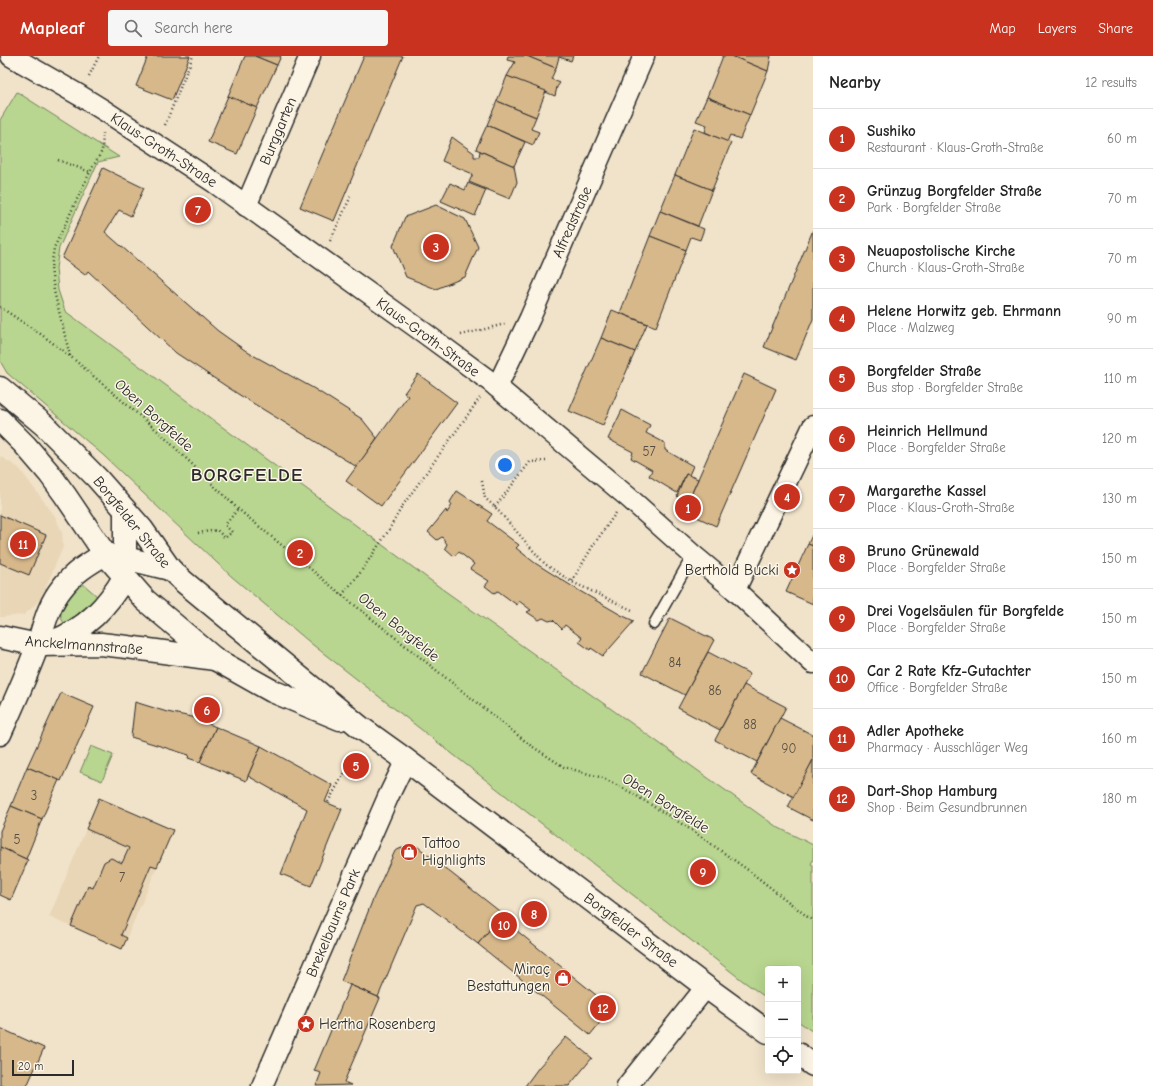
<!DOCTYPE html>
<meta charset="utf-8">
<style>
:root{--surface:#fff;--page:#f6f6f6;--text:#222;--muted:#767676;--line:#e0e0e0;--accent:#c8321e}
body{margin:0;font-family:"Comic Neue",sans-serif;background:var(--page);color:var(--text)}
.controls{position:absolute;right:12px;bottom:12px;display:grid;overflow:hidden;border-radius:4px;box-shadow:0 4px 16px #0002}
.controls button{width:36px;height:36px;display:grid;place-items:center;padding:0;border:0;border-bottom:1px solid var(--line);background:var(--surface);color:var(--text);font:20px sans-serif}
.scale{position:absolute;left:12px;bottom:10px;width:62px;box-sizing:border-box;padding-left:4px;border:2px solid #2b2b2b;border-top:0;font-size:11px;line-height:14px;white-space:nowrap;color:#2b2b2b;-webkit-text-stroke:3px #fcf5e5;paint-order:stroke}
.you{position:absolute;left:505px;top:409px;width:14px;height:14px;margin:-10px;border:3px solid #fff;border-radius:50%;background:#1a73e8;box-shadow:0 0 0 6px #1a73e833}
.badge{display:grid;place-items:center;width:26px;height:26px;border-radius:50%;background:var(--accent);color:#fff;font-size:13px;font-weight:700}
.pin{position:absolute;translate:-50% -50%;border:2px solid #fff;box-shadow:0 1px 4px #0006}
.list{margin:0;padding:0;list-style:none}
h2{display:flex;justify-content:space-between;align-items:center;height:52px;margin:0;padding:0 16px;font-size:17px}
h2 small{font-size:13px;font-weight:400;color:var(--muted)}
.list li{display:grid;grid-template-columns:26px 1fr auto;gap:12px;align-items:center;box-sizing:border-box;height:60px;padding:0 16px;border-top:1px solid var(--line)}
.list b{display:block;font-size:15px;white-space:nowrap}
.list p{margin:0;font-size:13px;white-space:nowrap;color:var(--muted)}
.list em{font-size:13px;font-style:normal;color:var(--muted)}
.icon{flex:none;width:22px;height:22px;fill:none;stroke:currentColor;stroke-width:2;stroke-linecap:round;stroke-linejoin:round}
.map{position:relative;flex:none;width:813px;height:1030px;overflow:hidden}
header{display:flex;align-items:center;gap:24px;box-sizing:border-box;height:56px;padding:0 20px;background:var(--accent);color:#fff}
header strong{font-size:19px}
nav{display:flex;gap:22px;margin-inline-start:auto;font-size:14px}
.search{width:280px;height:36px;background:var(--page);display:flex;align-items:center;gap:10px;box-sizing:border-box;padding:0 14px;border-radius:4px;color:var(--muted);font-size:15px}
main{display:flex}
aside{flex:1;background:var(--surface)}
.map>svg:first-child{display:block}
.built{fill:#e9d6b7}
.green{fill:#b8d68f;stroke:#72805d}
.building{fill:#d7b88b;stroke:#2b2b2b}
.lines{fill:none;stroke-linecap:round;stroke-linejoin:round}
.lane-casing{stroke:#2b2b2b;stroke-width:13}
.street-casing{stroke:#2b2b2b;stroke-width:23}
.secondary-casing{stroke:#2b2b2b;stroke-width:25}
.path{stroke:#2b2b2b;stroke-width:2.5;stroke-dasharray:1 3;stroke-linecap:butt}
.lane{stroke:#fcf5e5;stroke-width:10}
.street{stroke:#fcf5e5;stroke-width:20}
.secondary{stroke:#fcf5e5;stroke-width:22}
.labels{text-anchor:middle;dominant-baseline:central;stroke-width:3;stroke-linejoin:round;paint-order:stroke}
.number-label{font-size:13px;fill:#564e43}
.street-label{font-size:15px;fill:#2b2b2b;stroke:#fcf5e5}
.poi-label{font-size:15px;fill:#2b2b2b;stroke:#fcf5e5;text-anchor:end}
.district-label{font-size:19px;font-weight:bold;letter-spacing:1px;fill:#2b2b2b;stroke:#fcf5e5}
</style>
<header>
<strong>Mapleaf</strong>
<div class="search"><svg class="icon" aria-label="search" viewBox="0 0 24 24"><circle cx="10" cy="10" r="6"/><path d="M15 15l6 6"/></svg>Search here</div>
<nav><a>Map</a><a>Layers</a><a>Share</a></nav>
</header>
<main>
<div class="map">
<svg width="813" height="1030" viewBox="0 0 813 1030">
<rect width="100%" height="100%" fill="#f1e3ca"/>
<filter id="ink" filterUnits="userSpaceOnUse"><feTurbulence type="fractalNoise" baseFrequency=".025" numOctaves="2"/><feDisplacementMap in="SourceGraphic" scale="8" xChannelSelector="R" yChannelSelector="G"/><feConvolveMatrix kernelMatrix="1 2 1 2 8 2 1 2 1" color-interpolation-filters="sRGB"/></filter>
<g filter="url(#ink)">
<g class="built">
<polygon points="0,400 19,412 55,460 62,476 63,491 41,542 35,549 24,559 2,561 0,561"/>
<polygon points="99,742 173,774 122,893 49,861"/>
</g>
<g class="green">
<polygon points="17,36 119,101 98,106 59,192 56,212 58,234 65,255 445,535 624,662 777,771 813,789 813,804 811,808 813,809 813,976 798,965 798,913 768,913 768,943 743,925 313,589 231,520 182,474 103,399 7,317 0,305 0,64"/>
<path d="M82,527L97,540L87,554L65,568C52,555 72,535 82,527Z"/>
<polygon points="91,690 113,699 102,725 80,716"/>
</g>
<g class="building">
<polygon points="148,0 190,0 172,44 136,30"/>
<polygon points="245,0 255,0 277,9 257,52 228,40"/>
<polygon points="255,0 281,0 277,9"/>
<polygon points="364,0 403,0 334,165 300,151"/>
<polygon points="508,0 527,0 556,12 551,23 560,27 557,31 555,40 507,20 515,6 507,4"/>
<polygon points="527,0 573,0 571,5 559,1 556,12"/>
<polygon points="723,0 732,0 768,15 750,59 707,41"/>
<polygon points="732,0 771,0 768,15"/>
<polygon points="507,20 546,35 536,61 497,45"/>
<polygon points="228,40 257,52 237,98 208,86"/>
<polygon points="707,41 750,59 740,83 730,79 727,86 705,76 707,69 696,65"/>
<polygon points="497,45 536,61 531,73 539,76 533,89 487,69"/>
<polygon points="487,69 525,86 514,110 476,93"/>
<polygon points="694,72 731,87 712,134 675,119"/>
<polygon points="452,81 474,97 474,101 479,101 480,95 514,110 517,126 510,143 469,126 473,118 442,105"/>
<polygon points="103,112 144,132 131,160 119,154 105,176 218,275 249,297 313,332 362,363 377,382 357,411 238,338 176,297 88,215 85,219 62,202"/>
<polygon points="675,119 712,134 698,170 660,155"/>
<polygon points="450,127 465,134 468,127 486,134 475,160 441,145"/>
<polygon points="436,149 465,163 478,191 465,221 436,233 406,221 393,190 405,161"/>
<polygon points="660,155 704,173 700,184 691,181 686,194 650,180"/>
<polygon points="813,174 813,263 796,304 764,291"/>
<polygon points="650,180 686,194 656,271 620,257"/>
<polygon points="612,254 647,268 635,296 601,282"/>
<polygon points="601,282 635,296 603,369 569,355"/>
<polygon points="418,318 457,347 381,450 346,425 408,340 404,337"/>
<polygon points="744,318 776,333 716,470 684,455"/>
<polygon points="622,354 650,369 646,377 665,387 665,394 693,410 689,419 686,418 677,437 649,420 652,414 631,402 633,396 608,383"/>
<polygon points="686,418 698,423 686,450 677,440"/>
<polygon points="457,435 492,458 487,465 519,489 516,492 535,507 578,534 621,559 634,565 603,600 591,592 590,594 579,586 582,582 565,569 562,573 553,564 549,565 543,562 539,564 527,556 531,554 519,545 517,549 498,535 494,537 485,530 489,525 470,513 474,508 459,496 454,500 445,492 447,488 442,481 437,484 428,476 446,454 447,457 452,449 450,446"/>
<polygon points="0,459 46,479 29,519 0,507"/>
<polygon points="813,477 813,490 808,488"/>
<polygon points="808,488 813,490 813,548 786,536"/>
<polygon points="670,562 714,584 685,639 642,617"/>
<polygon points="708,596 750,618 720,674 678,652"/>
<polygon points="744,629 786,651 757,706 715,684"/>
<polygon points="61,637 94,651 61,725 27,711"/>
<polygon points="135,646 167,656 192,661 216,671 200,706 188,702 189,699 131,681"/>
<polygon points="780,662 813,679 813,704 794,741 751,718"/>
<polygon points="216,671 261,690 246,725 200,706"/>
<polygon points="261,690 332,729 325,746 342,753 311,830 281,818 307,753 248,720"/>
<polygon points="813,704 813,764 788,751"/>
<polygon points="27,711 59,724 42,763 11,750"/>
<polygon points="99,742 173,774 157,811 151,809 121,879 127,882 122,893 71,870 88,830 93,832 104,806 111,802 122,807 129,792 86,773"/>
<polygon points="11,750 42,763 26,803 0,791 0,775"/>
<polygon points="406,790 418,791 503,858 478,888 424,847 417,849 378,941 341,925 373,843 395,795"/>
<polygon points="0,791 28,804 11,844 0,839"/>
<polygon points="500,861 612,952 590,979 478,888"/>
<polygon points="350,929 380,942 344,1026 351,1029 316,1030 321,1017 314,1015"/>
<polygon points="0,972 44,992 27,1030 0,1030"/>
<polygon points="566,981 592,1002 569,1030 525,1030 539,1011"/>
</g>
<g class="lines">
<defs>
<polyline id="lane" points="654,568 693,499"/>
<g id="street">
<polyline points="11,0 79,39 105,55 215,127 423,276 491,326 628,441 693,499 735,534 813,607"/>
<polyline points="246,150 310,0"/>
<polyline points="497,331 530,262 644,0"/>
<polyline points="735,534 813,370"/>
<polyline points="262,1030 388,741 406,704"/>
<polyline points="627,1030 706,931"/>
</g>
<g id="secondary">
<polyline points="0,332 44,369 97,422 142,473 170,513 184,526 360,671 406,704 706,931 768,976"/>
<polyline points="0,364 25,389 49,417 65,439 105,498 145,544 215,603 272,635 340,663"/>
<polyline points="125,454 125,515"/>
<polyline points="105,498 125,502 170,513"/>
<polyline points="0,581 38,589 101,588 127,591 215,603"/>
<path d="M52,586C86,573 107,551 125,520"/>
<path d="M0,678C13,649 26,621 37,591C44,570 48,549 62,532C73,517 88,508 105,498"/>
<polyline points="798,998 813,1009"/>
</g>
</defs>
<use href="#lane" class="lane-casing"/>
<use href="#street" class="street-casing"/>
<use href="#secondary" class="secondary-casing"/>
<g class="path">
<polyline points="89,20 99,0"/>
<polyline points="165,69 193,0"/>
<polyline points="58,104 90,116"/>
<polyline points="330,185 352,138"/>
<polyline points="0,251 42,279 70,300 160,377 238,453 342,539 530,689 564,711 603,722 632,737 690,773 748,814 813,865"/>
<polyline points="461,279 505,268"/>
<polyline points="70,300 54,235 51,212 54,192 90,116 102,95 103,77"/>
<polyline points="482,425 485,442 495,451 545,508 572,526 632,554"/>
<polyline points="495,451 530,406 546,405"/>
<polyline points="198,477 217,474 225,482 232,476 225,469 238,453"/>
<polyline points="572,525 594,488 616,457"/>
<polyline points="342,539 360,517 387,477 403,449 480,342"/>
<polyline points="328,746 347,712"/>
</g>
<use href="#lane" class="lane"/>
<use href="#street" class="street"/>
<use href="#secondary" class="secondary"/>
</g>
</g>
<defs>
<symbol id="sight-disc" viewBox="-11 -11 22 22"><circle r="9.5" fill="#c8321e" stroke="#fcf5e5"/><path d="M0-6L1.8-2.2L6-1.7L2.9 1.2L3.7 5.4L0 3.3L-3.7 5.4L-2.9 1.2L-6-1.7L-1.8-2.2Z" fill="#fff"/></symbol>
<symbol id="shop-disc" viewBox="-11 -11 22 22"><circle r="9.5" fill="#c8321e" stroke="#fcf5e5"/><path d="M-5-2.5h2.3a2.7 3.5 0 0 1 5.4 0H5L5.5 6h-11ZM-1.5-2.5h3a1.5 2.3 0 0 0-3 0Z" fill="#fff"/></symbol>
</defs>
<g fill-rule="evenodd">
<use href="#sight-disc" x="782" y="504" width="20" height="20"/>
<use href="#shop-disc" x="399" y="786" width="20" height="20"/>
<use href="#shop-disc" x="553" y="912" width="20" height="20"/>
<use href="#sight-disc" x="296" y="958" width="20" height="20"/>
</g>
<g class="labels">
<g class="number-label">
<text x="649" y="395">57</text>
<text x="675" y="606">84</text>
<text x="715" y="634">86</text>
<text x="750" y="668">88</text>
<text x="789" y="692">90</text>
<text x="34" y="739">3</text>
<text x="17" y="783">5</text>
<text x="122" y="821">7</text>
</g>
<g class="street-label">
<text transform="translate(278 75) rotate(-67)">Burggarten</text>
<text transform="translate(164 94) rotate(33)">Klaus-Groth-Straße</text>
<text transform="translate(572 166) rotate(-66)">Alfredstraße</text>
<text transform="translate(428 281) rotate(36)">Klaus-Groth-Straße</text>
<text transform="translate(154 359) rotate(42)">Oben Borgfelde</text>
<text transform="translate(132 466) rotate(51)">Borgfelder Straße</text>
<text transform="translate(399 571) rotate(39)">Oben Borgfelde</text>
<text transform="translate(84 589) rotate(4)">Anckelmannstraße</text>
<text transform="translate(666 747) rotate(32)">Oben Borgfelde</text>
<text transform="translate(333 867) rotate(-67)">Brekelbaums Park</text>
<text transform="translate(631 874) rotate(37)">Borgfelder Straße</text>
</g>
<g class="poi-label">
<text x="779" y="514">Berthold Bucki</text>
<text x="422" y="787" text-anchor="start">Tattoo<tspan x="422" dy="17">Highlights</tspan></text>
<text x="550" y="913">Miraç<tspan x="550" dy="17">Bestattungen</tspan></text>
<text x="319" y="968" text-anchor="start">Hertha Rosenberg</text>
</g>
<g class="district-label">
<text x="247" y="419">BORGFELDE</text>
</g>
</g>
</svg>
<div class="controls">
<button>+</button>
<button>−</button>
<button><svg class="icon" aria-label="locate" viewBox="0 0 24 24"><circle cx="12" cy="12" r="6"/><path d="M12 2v4M12 18v4M2 12h4M18 12h4"/></svg></button>
</div>
<div class="scale">20 m</div>
<div class="you"></div>
<div class="pin badge" style="left:688px;top:452px">1</div>
<div class="pin badge" style="left:300px;top:497px">2</div>
<div class="pin badge" style="left:436px;top:191px">3</div>
<div class="pin badge" style="left:787px;top:441px">4</div>
<div class="pin badge" style="left:356px;top:710px">5</div>
<div class="pin badge" style="left:207px;top:654px">6</div>
<div class="pin badge" style="left:198px;top:154px">7</div>
<div class="pin badge" style="left:534px;top:858px">8</div>
<div class="pin badge" style="left:703px;top:816px">9</div>
<div class="pin badge" style="left:504px;top:869px">10</div>
<div class="pin badge" style="left:23px;top:488px">11</div>
<div class="pin badge" style="left:603px;top:952px">12</div>
</div>
<aside>
<h2>Nearby<small>12 results</small></h2>
<ul class="list">
<li><span class="badge">1</span><div><b>Sushiko</b><p>Restaurant · Klaus-Groth-Straße</p></div><em>60 m</em></li>
<li><span class="badge">2</span><div><b>Grünzug Borgfelder Straße</b><p>Park · Borgfelder Straße</p></div><em>70 m</em></li>
<li><span class="badge">3</span><div><b>Neuapostolische Kirche</b><p>Church · Klaus-Groth-Straße</p></div><em>70 m</em></li>
<li><span class="badge">4</span><div><b>Helene Horwitz geb. Ehrmann</b><p>Place · Malzweg</p></div><em>90 m</em></li>
<li><span class="badge">5</span><div><b>Borgfelder Straße</b><p>Bus stop · Borgfelder Straße</p></div><em>110 m</em></li>
<li><span class="badge">6</span><div><b>Heinrich Hellmund</b><p>Place · Borgfelder Straße</p></div><em>120 m</em></li>
<li><span class="badge">7</span><div><b>Margarethe Kassel</b><p>Place · Klaus-Groth-Straße</p></div><em>130 m</em></li>
<li><span class="badge">8</span><div><b>Bruno Grünewald</b><p>Place · Borgfelder Straße</p></div><em>150 m</em></li>
<li><span class="badge">9</span><div><b>Drei Vogelsäulen für Borgfelde</b><p>Place · Borgfelder Straße</p></div><em>150 m</em></li>
<li><span class="badge">10</span><div><b>Car 2 Rate Kfz-Gutachter</b><p>Office · Borgfelder Straße</p></div><em>150 m</em></li>
<li><span class="badge">11</span><div><b>Adler Apotheke</b><p>Pharmacy · Ausschläger Weg</p></div><em>160 m</em></li>
<li><span class="badge">12</span><div><b>Dart-Shop Hamburg</b><p>Shop · Beim Gesundbrunnen</p></div><em>180 m</em></li>
</ul>
</aside>
</main>
